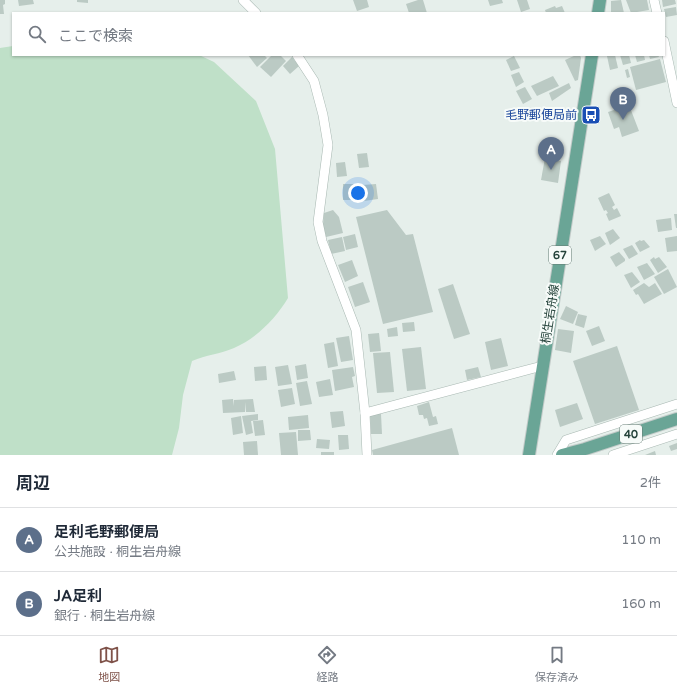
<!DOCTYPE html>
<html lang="ja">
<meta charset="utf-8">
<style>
:root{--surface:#fff;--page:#f2f2f3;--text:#1f2937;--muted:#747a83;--line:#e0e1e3;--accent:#7f5249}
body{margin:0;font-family:"Varela Round","Noto Sans JP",sans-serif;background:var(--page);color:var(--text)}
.you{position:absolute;left:358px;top:193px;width:14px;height:14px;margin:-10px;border:3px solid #fff;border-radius:50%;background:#1a73e8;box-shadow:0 0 0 6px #1a73e833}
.badge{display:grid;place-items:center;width:26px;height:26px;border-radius:50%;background:var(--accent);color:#fff;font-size:13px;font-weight:700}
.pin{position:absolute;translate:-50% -33px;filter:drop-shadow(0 1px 2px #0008)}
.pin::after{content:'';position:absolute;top:21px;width:14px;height:12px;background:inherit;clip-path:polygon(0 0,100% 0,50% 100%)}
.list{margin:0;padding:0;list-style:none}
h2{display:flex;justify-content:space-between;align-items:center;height:52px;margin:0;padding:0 16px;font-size:17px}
h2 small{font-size:13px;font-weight:400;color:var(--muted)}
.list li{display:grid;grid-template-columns:26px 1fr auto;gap:12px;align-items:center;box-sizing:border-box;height:64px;padding:0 16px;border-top:1px solid var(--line)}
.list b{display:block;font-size:15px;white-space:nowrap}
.list p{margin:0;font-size:13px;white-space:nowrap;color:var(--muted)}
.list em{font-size:13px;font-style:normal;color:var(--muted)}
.icon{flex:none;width:22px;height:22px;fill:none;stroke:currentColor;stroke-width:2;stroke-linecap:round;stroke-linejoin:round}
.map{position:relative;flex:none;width:677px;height:455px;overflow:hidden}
.search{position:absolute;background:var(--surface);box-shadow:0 1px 3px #0004;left:12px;right:12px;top:12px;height:44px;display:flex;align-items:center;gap:10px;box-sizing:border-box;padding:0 14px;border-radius:0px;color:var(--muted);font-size:15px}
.sheet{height:180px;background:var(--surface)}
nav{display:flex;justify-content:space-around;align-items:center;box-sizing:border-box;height:56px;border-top:1px solid var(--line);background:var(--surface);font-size:11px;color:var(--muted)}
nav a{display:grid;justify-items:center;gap:2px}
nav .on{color:var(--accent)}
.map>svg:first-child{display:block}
.green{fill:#bfe0c8}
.building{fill:#bbcac4}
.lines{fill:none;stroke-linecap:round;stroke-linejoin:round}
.minor-casing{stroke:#a8b8b2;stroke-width:10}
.primary-casing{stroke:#c2cac8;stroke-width:14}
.minor{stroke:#fff;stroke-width:9}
.primary{stroke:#6aa596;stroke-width:12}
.labels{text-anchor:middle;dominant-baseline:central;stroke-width:4;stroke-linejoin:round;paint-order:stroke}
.shield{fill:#f7fbf9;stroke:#637a73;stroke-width:1}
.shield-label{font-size:11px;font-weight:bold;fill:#24423a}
.transit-label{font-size:12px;fill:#164399;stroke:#f7fbf9;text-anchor:end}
.street-label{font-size:12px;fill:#24423a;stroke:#f7fbf9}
</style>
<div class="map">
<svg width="677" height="455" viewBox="0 0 677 455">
<rect width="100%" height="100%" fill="#e6efeb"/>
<path class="green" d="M13,46V55H199L214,62L256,101L275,149L288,298C276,318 256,339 234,348C220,354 206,355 192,361L183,395L179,428L172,455H0V48Z"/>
<g class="building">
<polygon points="0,0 5,0 5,4 3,5 4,14 0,14"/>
<polygon points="18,0 33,0 34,4 19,6"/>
<polygon points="77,0 88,0 88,3 77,2"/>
<polygon points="353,0 367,0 369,7 357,11"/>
<polygon points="418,0 423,0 427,13 409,13 406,4"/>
<polygon points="488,0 502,0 503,3 490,6"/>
<polygon points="517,0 527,0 530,9 521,12"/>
<polygon points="621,0 624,13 611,13 611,1"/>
<polygon points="626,0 647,0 649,10 631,13"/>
<polygon points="662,0 675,0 676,4 663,7"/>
<polygon points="555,6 556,8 562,6 565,13 546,13 545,10"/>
<polygon points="676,7 677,15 666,17 664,9"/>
<polygon points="248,55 264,55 267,58 257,67"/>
<polygon points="272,55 280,55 286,61 271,77 260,67"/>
<polygon points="576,55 580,55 581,58 578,80 575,81 565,60"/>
<polygon points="608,55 615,55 618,68 610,70 607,56"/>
<polygon points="620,55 629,55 631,63 623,65"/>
<polygon points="635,55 644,55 645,60 637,62"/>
<polygon points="649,55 658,55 659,57 650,59"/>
<polygon points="514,56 520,68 511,71 506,60"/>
<polygon points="292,57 299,66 290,74 283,66"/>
<polygon points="660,59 666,82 636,90 630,67"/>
<polygon points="628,69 630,77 627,78 625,70"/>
<polygon points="519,72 524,82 516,87 511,75"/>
<polygon points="553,76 559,86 537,96 531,86"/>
<polygon points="569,83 571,88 552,101 549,93"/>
<polygon points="525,87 532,99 523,104 516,91"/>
<polygon points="629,105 639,131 622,137 619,127 614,129 608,112"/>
<polygon points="367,153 369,167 359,168 357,154"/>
<polygon points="545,158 561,161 558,183 541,180"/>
<polygon points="345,162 347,176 337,177 336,163"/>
<rect x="343" y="184" width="18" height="16"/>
<polygon points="376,184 378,199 364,201 363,185"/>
<polygon points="609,193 615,205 612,207 614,210 617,208 621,216 609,221 606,214 608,213 606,210 604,211 598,198"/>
<polygon points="333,210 339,217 343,233 326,237 323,225 324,213"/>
<polygon points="387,210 406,235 413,234 433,312 383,324 356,217"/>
<polygon points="674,214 677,214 677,228 676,228"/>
<polygon points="671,218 672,230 658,232 656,220"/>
<polygon points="613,229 620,238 610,245 605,233"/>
<polygon points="355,234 358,247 346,250 343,237"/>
<polygon points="600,236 606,244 595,251 590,240"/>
<polygon points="677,236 677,251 667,252 665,238"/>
<polygon points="342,237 345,251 331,254 328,240"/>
<polygon points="640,240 641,241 644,240 650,247 640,252 635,243"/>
<polygon points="632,245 638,254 629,259 623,249"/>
<polygon points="619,252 625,259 625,261 616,267 610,257"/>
<polygon points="654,257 655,259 659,257 667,267 658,273 650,260"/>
<polygon points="352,260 358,276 345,282 338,265"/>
<polygon points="647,263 655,274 644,280 637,267"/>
<polygon points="668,269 677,287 664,294 654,277"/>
<polygon points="632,272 640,282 631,288 624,275"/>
<polygon points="363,282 370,302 355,307 348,287"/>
<polygon points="644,283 649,287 655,283 662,294 644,304 638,294 636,295 633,290"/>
<polygon points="453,284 470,334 454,339 438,289"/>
<polygon points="566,306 578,312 573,324 560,319"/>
<polygon points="578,314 587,316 584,328 575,325"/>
<polygon points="414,322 415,331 403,332 402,323"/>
<polygon points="599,326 605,341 592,346 586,331"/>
<polygon points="397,327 398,336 388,337 387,329"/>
<polygon points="558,329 574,331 571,353 555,350"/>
<polygon points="379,333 381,351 370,352 368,334"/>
<polygon points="349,336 353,360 341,362 336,338"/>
<polygon points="501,338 508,366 491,370 485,342"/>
<polygon points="334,342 338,366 328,368 324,344"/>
<polygon points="617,346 639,410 595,424 573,361"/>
<polygon points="421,347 426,389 407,391 402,349"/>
<polygon points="390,352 394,392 377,393 373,353"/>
<polygon points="306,364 308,378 297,380 295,366"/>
<polygon points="288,365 292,384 278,386 275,367"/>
<polygon points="266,366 267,380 255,381 254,367"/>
<polygon points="353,367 355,376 352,377 354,387 335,391 332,370"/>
<polygon points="478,367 481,377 467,380 465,370"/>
<polygon points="234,371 236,380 219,383 218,374"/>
<polygon points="330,379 333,395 319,397 316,382"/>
<polygon points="307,381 312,404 300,406 296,383"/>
<polygon points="292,388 295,404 281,407 278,390"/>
<polygon points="233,399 234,406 234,400 253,399 255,412 246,412 245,402 245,412 223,413 222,400"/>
<polygon points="429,402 433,417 436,416 438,424 429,426 427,418 424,419 423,415 419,415 417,406"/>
<polygon points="577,403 583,419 560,427 555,410"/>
<polygon points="343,411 345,426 332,428 330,412"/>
<polygon points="258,414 258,420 251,421 253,433 246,435 242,416"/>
<polygon points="370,414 381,414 382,434 371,434"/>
<polygon points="308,415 309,428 289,430 288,417"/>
<polygon points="241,416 243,433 233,435 231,418"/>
<polygon points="263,420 265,435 255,436 253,421"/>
<polygon points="452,428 459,455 373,455 372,450"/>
<polygon points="298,430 310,430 311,440 298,441"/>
<polygon points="296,432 298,455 281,455 279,433"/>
<polygon points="338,435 348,435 349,449 339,450"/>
<polygon points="317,439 330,440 329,449 316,448"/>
<polygon points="257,441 258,455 244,455 243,442"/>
<polygon points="677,443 677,449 671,451 669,446"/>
<polygon points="655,451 656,455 645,455"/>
<rect x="321" y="452" width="13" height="3"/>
</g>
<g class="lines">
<defs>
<g id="minor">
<polyline points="243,0 256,13"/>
<polyline points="654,0 657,13"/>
<polyline points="664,41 677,103"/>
<polyline points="297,55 314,81 323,115 328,145 318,222 322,241 356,330 365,413 367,455"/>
<polyline points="365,413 542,366"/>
<polyline points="557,455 566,440 677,404"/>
<polyline points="613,455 677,434"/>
</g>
<g id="primary">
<polyline points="598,13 600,0"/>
<polyline points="529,455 592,55"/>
<polyline points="562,455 585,449 677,419"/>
</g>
</defs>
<use href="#minor" class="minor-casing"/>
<use href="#primary" class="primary-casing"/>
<use href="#minor" class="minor"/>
<use href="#primary" class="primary"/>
</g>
<defs>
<symbol id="bus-square" viewBox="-11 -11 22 22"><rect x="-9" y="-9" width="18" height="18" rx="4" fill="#1a4fb4" stroke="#f7fbf9"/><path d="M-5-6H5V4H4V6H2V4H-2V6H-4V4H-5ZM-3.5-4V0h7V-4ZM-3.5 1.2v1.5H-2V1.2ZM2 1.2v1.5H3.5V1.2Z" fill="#fff"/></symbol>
</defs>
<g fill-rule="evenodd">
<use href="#bus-square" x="580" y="104" width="22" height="22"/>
</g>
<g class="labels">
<g class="shield">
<rect x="549" y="246" width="22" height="18" rx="3"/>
<rect x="620" y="425" width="22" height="18" rx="3"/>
</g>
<g class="shield-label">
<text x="560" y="255">67</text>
<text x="631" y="434">40</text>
</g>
<g class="transit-label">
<text x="577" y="115">毛野郵便局前</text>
</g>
<g class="street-label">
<text transform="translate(550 314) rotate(-81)">桐生岩舟線</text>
</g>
</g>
</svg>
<div class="you"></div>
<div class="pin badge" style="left:551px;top:170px;background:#5c6f8a">A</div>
<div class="pin badge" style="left:623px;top:120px;background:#5c6f8a">B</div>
<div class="search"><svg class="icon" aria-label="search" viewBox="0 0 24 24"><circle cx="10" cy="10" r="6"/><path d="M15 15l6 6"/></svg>ここで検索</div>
</div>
<section class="sheet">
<h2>周辺<small>2件</small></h2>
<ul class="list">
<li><span class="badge" style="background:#5c6f8a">A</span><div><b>足利毛野郵便局</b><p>公共施設 · 桐生岩舟線</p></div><em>110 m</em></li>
<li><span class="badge" style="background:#5c6f8a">B</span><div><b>JA足利</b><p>銀行 · 桐生岩舟線</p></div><em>160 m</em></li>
</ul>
</section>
<nav>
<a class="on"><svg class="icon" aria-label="map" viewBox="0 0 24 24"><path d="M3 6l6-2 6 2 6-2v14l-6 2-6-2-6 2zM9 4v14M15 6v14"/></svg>地図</a>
<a><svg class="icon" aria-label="directions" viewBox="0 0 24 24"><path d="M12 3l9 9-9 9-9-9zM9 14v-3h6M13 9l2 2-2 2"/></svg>経路</a>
<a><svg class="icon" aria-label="saved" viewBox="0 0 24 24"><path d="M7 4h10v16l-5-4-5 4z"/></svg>保存済み</a>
</nav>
